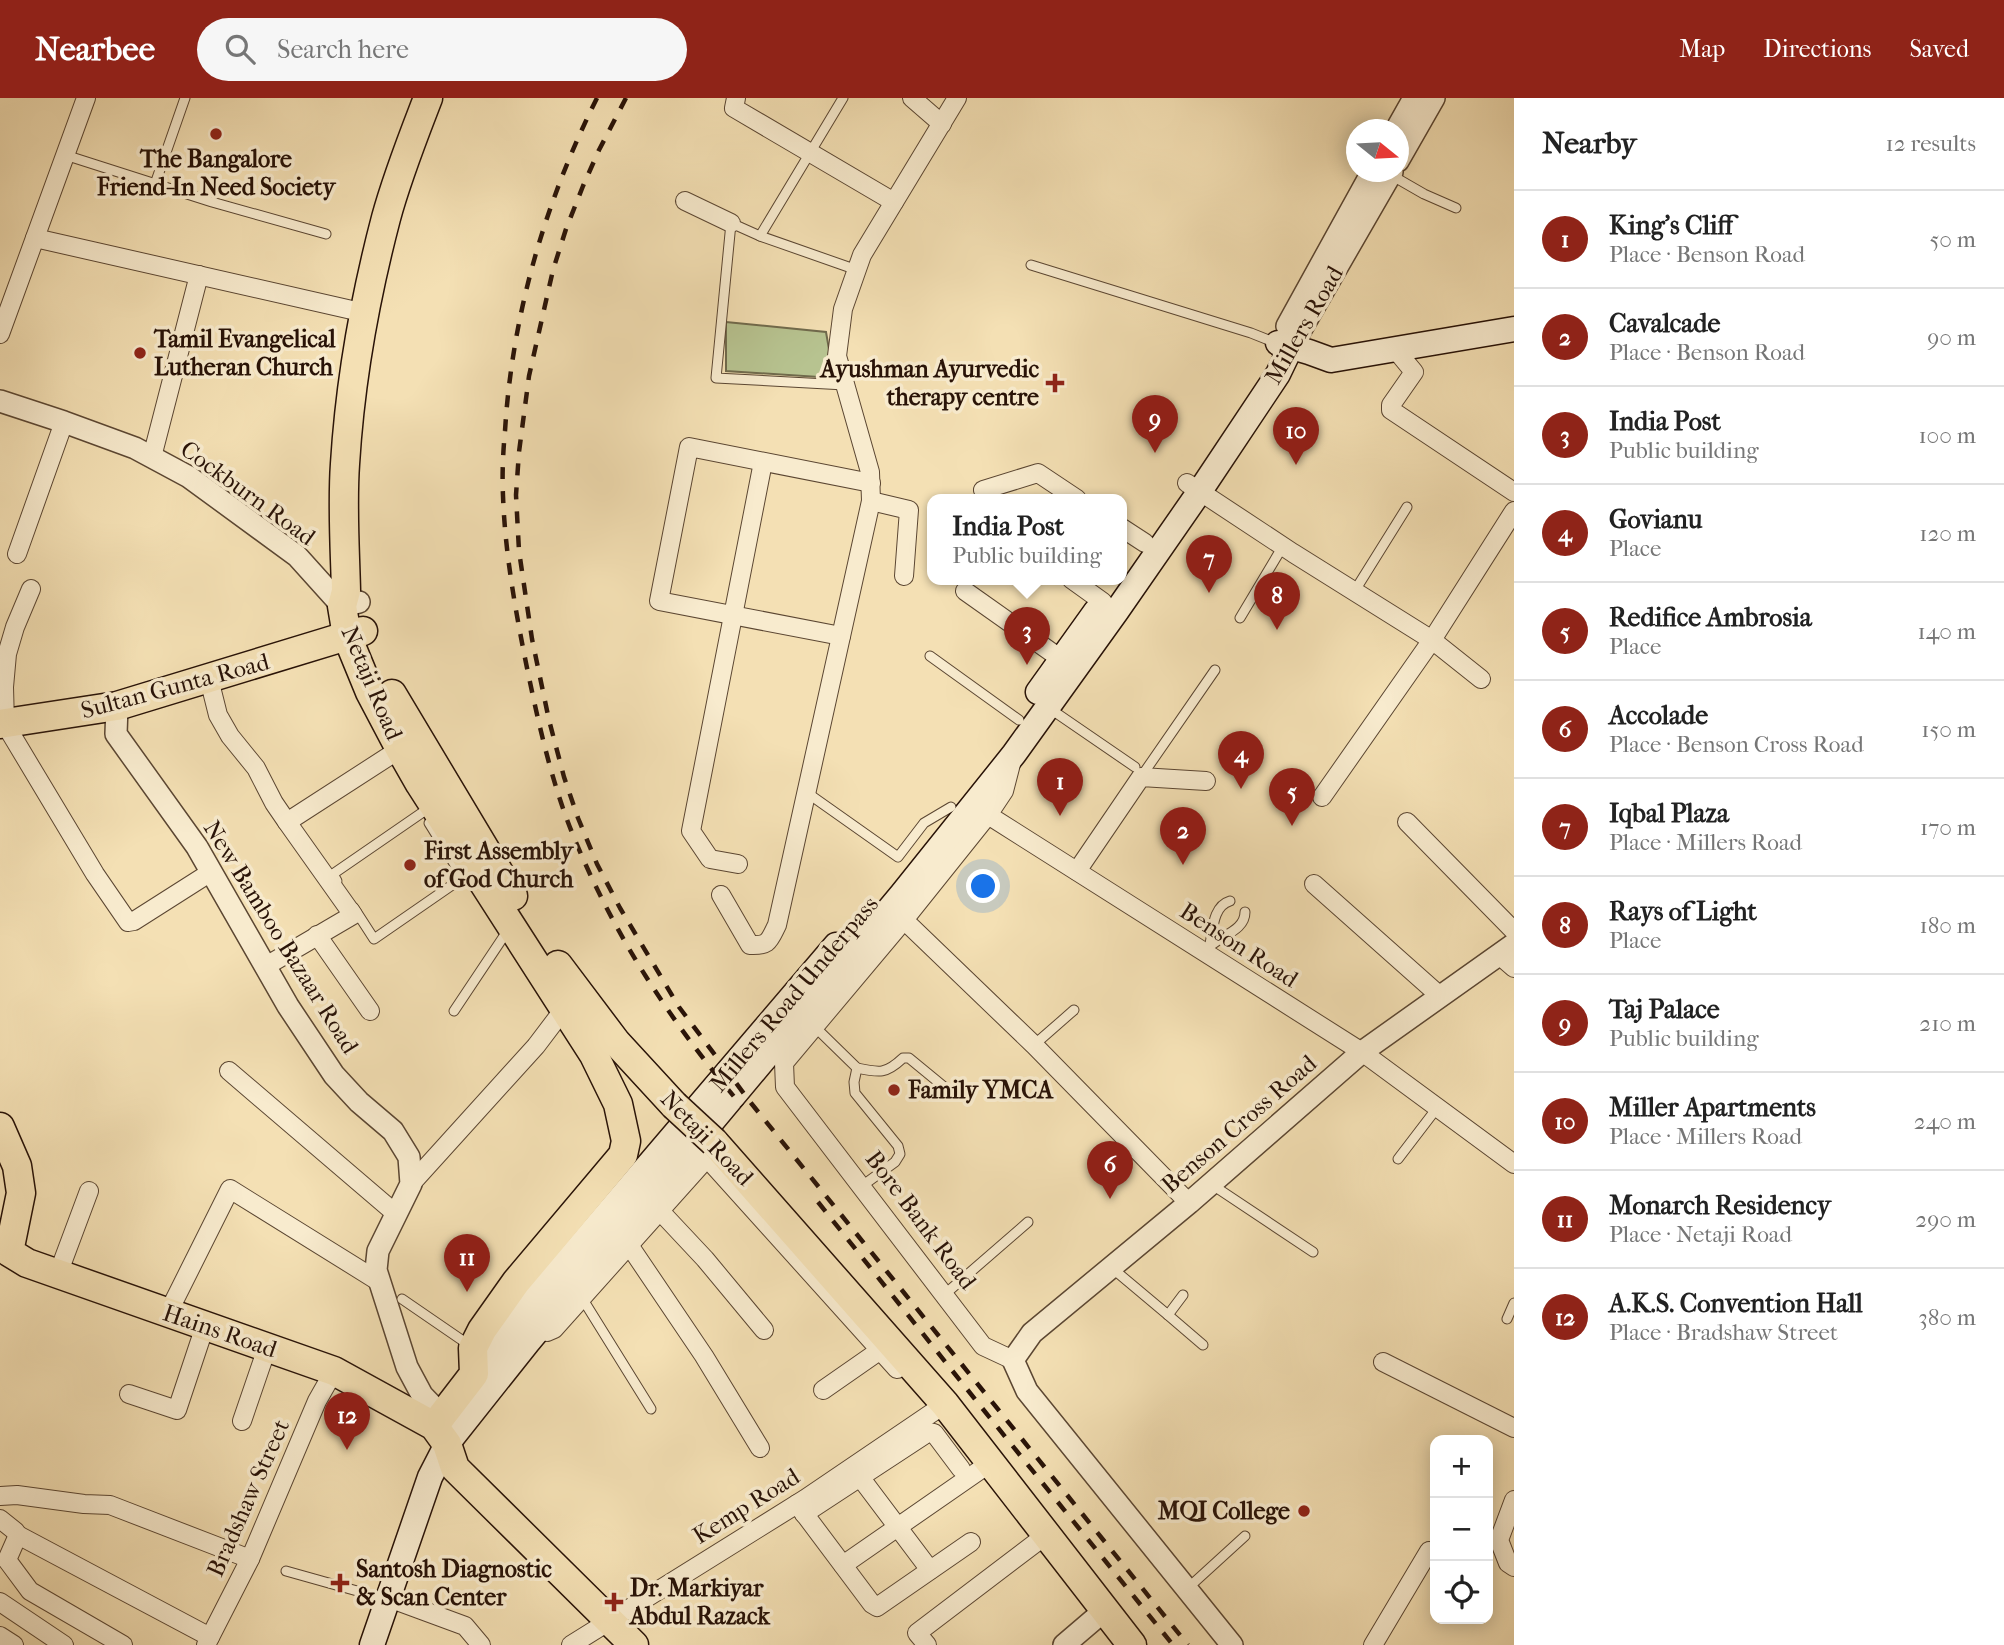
<!DOCTYPE html>
<meta charset="utf-8">
<style>
:root{--surface:#fff;--page:#f6f6f6;--text:#222;--muted:#767676;--line:#e0e0e0;--accent:#8f2418}
body{margin:0;font-family:"IM FELL French Canon",serif;background:var(--page);color:var(--text)}
.controls{position:absolute;right:21px;bottom:21px;display:grid;overflow:hidden;border-radius:14px;box-shadow:0 4px 18px #0003}
.controls button{width:63px;height:63px;display:grid;place-items:center;padding:0;border:0;border-bottom:2px solid var(--line);background:var(--surface);color:var(--text);font:35px sans-serif}
.compass{position:absolute;left:1346px;top:21px;width:63px;height:63px;border-radius:50%;background:var(--surface);box-shadow:0 4px 18px #0003;rotate:108deg}
.you{position:absolute;left:984px;top:789px;width:24px;height:24px;margin:-18px;border:5px solid #fff;border-radius:50%;background:#1a73e8;box-shadow:0 0 0 10px #1a73e833}
.badge{display:grid;place-items:center;width:46px;height:46px;border-radius:50%;background:var(--accent);color:#fff;font-size:23px;font-weight:700}
.pin{position:absolute;translate:-50% -58px;filter:drop-shadow(0 2px 4px #0008)}
.pin::after{content:'';position:absolute;top:37px;width:24px;height:21px;background:inherit;clip-path:polygon(0 0,100% 0,50% 100%)}
.popup{position:absolute;left:927px;top:396px;width:200px;height:91px;box-sizing:border-box;display:grid;place-content:center;border-radius:14px;background:var(--surface);filter:drop-shadow(0 2px 5px #0005);font-size:23px;white-space:nowrap;color:var(--muted)}
.popup b{font-size:26px;color:var(--text)}
.popup::after{content:'';position:absolute;left:50%;top:100%;margin-left:-14px;border:14px solid transparent;border-top-color:var(--surface)}
.list{margin:0;padding:0;list-style:none}
h2{display:flex;justify-content:space-between;align-items:center;height:91px;margin:0;padding:0 28px;font-size:30px}
h2 small{font-size:23px;font-weight:400;color:var(--muted)}
.list li{display:grid;grid-template-columns:46px 1fr auto;gap:21px;align-items:center;box-sizing:border-box;height:98px;padding:0 28px;border-top:2px solid var(--line)}
.list b{display:block;font-size:26px;white-space:nowrap}
.list p{margin:0;font-size:23px;white-space:nowrap;color:var(--muted)}
.list em{font-size:23px;font-style:normal;color:var(--muted)}
.icon{flex:none;width:38px;height:38px;fill:none;stroke:currentColor;stroke-width:2;stroke-linecap:round;stroke-linejoin:round}
.map{position:relative;flex:none;width:1514px;height:1547px;overflow:hidden}
header{display:flex;align-items:center;gap:42px;box-sizing:border-box;height:98px;padding:0 35px;background:var(--accent);color:#fff}
header strong{font-size:33px}
nav{display:flex;gap:38px;margin-inline-start:auto;font-size:24px}
.search{width:490px;height:63px;background:var(--page);display:flex;align-items:center;gap:18px;box-sizing:border-box;padding:0 24px;border-radius:38px;color:var(--muted);font-size:26px}
main{display:flex}
aside{flex:1;background:var(--surface)}
.map>svg:first-child{display:block}
.green{fill:#b7c390;stroke:#706a4c;stroke-width:2}
.lines{fill:none;stroke-linecap:round;stroke-linejoin:round}
.service-casing{stroke:#5b4632;stroke-width:11}
.minor-casing{stroke:#5b4632;stroke-width:20}
.tertiary-casing{stroke:#5b4632;stroke-width:24}
.secondary-casing{stroke:#281207;stroke-width:27}
.primary-casing{stroke:#281207;stroke-width:31}
.service{stroke:#f8ebce;stroke-width:9}
.minor{stroke:#f8ebce;stroke-width:18}
.tertiary{stroke:#f8ebce;stroke-width:21}
.secondary{stroke:#f8ebce;stroke-width:24}
.primary{stroke:#f4e0b4;stroke-width:28}
.rail{stroke:#281207;stroke-width:4.5;stroke-dasharray:12 12;stroke-linecap:butt}
.primary-bridge-casing{stroke:#281207;stroke-width:31;stroke-linecap:butt}
.primary-bridge{stroke:#f4e0b4;stroke-width:28}
.poi-dot{fill:#8f2418;stroke:#f8ebce;stroke-width:2.5}
.labels{text-anchor:middle;dominant-baseline:central;stroke-width:7;stroke-linejoin:round;paint-order:stroke}
.poi-label{font-size:24px;font-weight:bold;fill:#281207;stroke:#f8ebce;text-anchor:start}
.street-label{font-size:24px;fill:#281207;stroke:#f8ebce}
</style>
<header>
<strong>Nearbee</strong>
<div class="search"><svg class="icon" aria-label="search" viewBox="0 0 24 24"><circle cx="10" cy="10" r="6"/><path d="M15 15l6 6"/></svg>Search here</div>
<nav><a>Map</a><a>Directions</a><a>Saved</a></nav>
</header>
<main>
<div class="map">
<svg width="1514" height="1547" viewBox="0 0 1514 1547">
<rect width="100%" height="100%" fill="#f4e0b4"/>
<filter id="stains"><feTurbulence type="fractalNoise" baseFrequency=".00286" numOctaves="4"/><feColorMatrix values="0 0 0 0 .2 0 0 0 0 .09 0 0 0 0 .02 0 0 0 .5 -.17"/></filter>
<radialGradient id="worn" r=".72"><stop offset=".6" stop-color="#630" stop-opacity="0"/><stop offset="1" stop-color="#630" stop-opacity=".3"/></radialGradient>
<polygon class="green" points="726,224 826,234 834,280 726,273"/>
<g class="lines">
<defs>
<g id="service">
<polyline points="65,57 212,104 326,136"/>
<polyline points="1391,77 1424,96 1456,110"/>
<polyline points="155,86 185,0"/>
<polyline points="760,138 843,0"/>
<polyline points="1031,167 1251,235 1276,245"/>
<polyline points="845,287 716,280 731,125 760,138 857,172"/>
<polyline points="1354,494 1407,409"/>
<polyline points="1240,520 1283,448"/>
<polyline points="930,558 1019,622"/>
<polyline points="1049,610 1135,669"/>
<polyline points="1141,679 1215,572"/>
<polyline points="806,694 898,759 924,725 951,709"/>
<polyline points="429,725 463,780"/>
<polyline points="337,783 333,776 423,714"/>
<polyline points="354,810 374,841 471,774"/>
<path d="M1210,846C1213,831 1213,808 1230,803"/>
<path d="M1205,854C1215,838 1245,835 1245,814"/>
<polyline points="454,913 508,832"/>
<polyline points="815,929 857,970 854,984 855,995 898,1048 900,1056 895,1064 862,1088"/>
<polyline points="1034,947 1074,912"/>
<path d="M857,970C880,975 886,976 903,960H909L954,997"/>
<polyline points="1398,1061 1437,1010"/>
<polyline points="1211,1086 1313,1154"/>
<polyline points="1112,1170 1168,1217 1183,1197"/>
<polyline points="944,1197 1028,1124"/>
<polyline points="582,1200 651,1311"/>
<polyline points="402,1201 469,1247"/>
<polyline points="1168,1217 1203,1247"/>
<polyline points="1507,1221 1514,1205"/>
<polyline points="286,1473 375,1498"/>
<polyline points="1188,1490 1245,1438"/>
</g>
<g id="minor">
<polyline points="736,0 734,10 894,104"/>
<polyline points="912,0 942,26"/>
<polyline points="685,103 731,125"/>
<polyline points="35,140 365,215"/>
<polyline points="0,236 86,0"/>
<polyline points="1395,251 1414,274 1391,307 1391,312 1514,394"/>
<polyline points="152,359 199,177"/>
<polyline points="1187,385 1293,455 1432,542 1481,581"/>
<polyline points="983,392 1038,375 1077,401"/>
<polyline points="871,403 909,412 904,478"/>
<polyline points="1122,430 1145,445"/>
<polyline points="17,456 64,324"/>
<polyline points="1071,481 1103,504"/>
<polyline points="31,491 15,529 7,556 4,589 5,626 95,776 128,824 134,823 211,774"/>
<polyline points="965,493 1061,561"/>
<polyline points="841,538 659,503 689,349 871,385"/>
<polyline points="209,581 218,617 230,638 256,670 274,705 287,724"/>
<polyline points="1011,666 1004,693 988,717 1362,954 1514,1066"/>
<polyline points="1322,699 1432,542 1514,413"/>
<polyline points="988,717 904,822 784,965 785,989 983,1248 1013,1262"/>
<polyline points="1407,724 1514,833"/>
<polyline points="738,766 710,761 691,733 763,364"/>
<polyline points="1077,773 1141,679 1206,683"/>
<polyline points="1314,786 1440,898"/>
<path d="M721,797L750,847C769,848 769,843 777,827L871,403L870,374L837,258L843,211L862,157L957,0"/>
<polyline points="904,822 1034,947 1189,1105"/>
<polyline points="317,837 370,913"/>
<polyline points="1499,857 1514,870"/>
<polyline points="266,868 353,817 287,724 400,651"/>
<polyline points="229,973 395,1115"/>
<polyline points="411,1086 536,948 564,911"/>
<polyline points="660,1113 705,1161 764,1232"/>
<polyline points="629,1147 704,1258 760,1350"/>
<polyline points="58,1176 89,1093"/>
<polyline points="165,1215 173,1205 230,1091 378,1183"/>
<polyline points="547,1234 554,1231 707,1060 897,1271"/>
<polyline points="1383,1264 1514,1330"/>
<polyline points="823,1292 879,1253"/>
<polyline points="129,1296 177,1312 205,1228"/>
<polyline points="242,1323 267,1250"/>
<polyline points="860,1379 930,1472"/>
<polyline points="0,1398 17,1397 84,1406 110,1407 250,1461"/>
<polyline points="1514,1402 1499,1442 1508,1465 1514,1469"/>
<polyline points="797,1406 872,1506 877,1509 971,1444"/>
<polyline points="804,1416 929,1334 934,1335 961,1371"/>
<polyline points="0,1421 15,1433 18,1437 210,1539"/>
<polyline points="18,1437 7,1462 30,1493 123,1547"/>
<polyline points="843,1467 990,1365"/>
<polyline points="389,1500 465,1528 481,1547"/>
<polyline points="0,1504 64,1547"/>
<polyline points="0,1538 14,1547"/>
<polyline points="206,1547 250,1461 317,1303 334,1273"/>
<polyline points="571,1547 805,1401 945,1306"/>
<polyline points="927,1547 917,1535 1046,1437"/>
<polyline points="1373,1547 1429,1453"/>
</g>
<g id="tertiary">
<polyline points="1396,32 1414,0"/>
<polyline points="1398,63 1434,0"/>
<polyline points="1287,228 1372,74"/>
<polyline points="1291,249 1392,74"/>
<polyline points="0,303 64,324 135,350 189,379 297,458 342,508 359,504"/>
<polyline points="117,608 116,636 197,749 288,908 334,977 359,1004 393,1033 409,1059 411,1086 378,1153 376,1172 407,1269 422,1297 451,1327"/>
<polyline points="1064,1547 1105,1512"/>
<polyline points="1232,1547 1027,1293 1013,1262 1032,1235 1189,1105 1362,954 1514,846"/>
</g>
<g id="secondary">
<polyline points="1278,245 1309,254 1331,262 1514,231"/>
<polyline points="1038,594 1096,513"/>
<polyline points="474,1276 535,1200 836,847"/>
<polyline points="372,1547 430,1379 447,1346 528,1244 902,796 1014,656 1116,514 1200,393 1278,276 1291,249"/>
</g>
<g id="primary">
<path d="M428,0C413,39 397,79 386,120C365,200 350,284 345,366C342,408 345,451 346,493L342,508L347,538L370,594L400,651L420,686L594,957L618,1006L626,1043L623,1057L516,1184L482,1232L473,1250L474,1276L434,1328"/>
<polyline points="392,596 513,798"/>
<polyline points="0,626 117,608 363,533"/>
<polyline points="558,867 616,944 674,1007"/>
<polyline points="0,1029 17,1068 21,1095 9,1154 27,1165 334,1273 434,1328 447,1346 455,1370 634,1547"/>
<polyline points="714,1044 945,1306 1132,1547"/>
</g>
</defs>
<use href="#service" class="service-casing"/>
<use href="#minor" class="minor-casing"/>
<use href="#tertiary" class="tertiary-casing"/>
<use href="#secondary" class="secondary-casing"/>
<use href="#primary" class="primary-casing"/>
<use href="#service" class="service"/>
<use href="#minor" class="minor"/>
<use href="#tertiary" class="tertiary"/>
<use href="#secondary" class="secondary"/>
<use href="#primary" class="primary"/>
<g class="rail">
<path d="M597,0C545,104 512,217 505,333C503,354 502,376 503,398C505,454 515,510 526,565C538,623 551,683 573,737C614,838 672,926 742,1008"/>
<polyline points="626,0 599,52 583,88 566,131 553,172 529,278 519,354 516,397 519,453 532,541 549,622 564,679 578,720 597,766 620,810 679,909 751,1005 1188,1547"/>
<polyline points="818,1104 978,1305 1173,1547"/>
</g>
<defs>
<polyline id="primary-bridge" points="674,1007 714,1044"/>
</defs>
<use href="#primary-bridge" class="primary-bridge-casing"/>
<use href="#primary-bridge" class="primary-bridge"/>
</g>
<g class="poi-dot">
<circle cx="216" cy="36" r="7"/>
<circle cx="140" cy="255" r="7"/>
<path d="M1051.5 274.5h7v7h7v7h-7v7h-7v-7h-7v-7h7z"/>
<circle cx="410" cy="767" r="7"/>
<circle cx="894" cy="992" r="7"/>
<circle cx="1304" cy="1413" r="7"/>
<path d="M336.5 1474.5h7v7h7v7h-7v7h-7v-7h-7v-7h7z"/>
<path d="M610.5 1493.5h7v7h7v7h-7v7h-7v-7h-7v-7h7z"/>
</g>
<g class="labels">
<g class="poi-label">
<text x="216" y="61" text-anchor="middle">The Bangalore<tspan x="216" dy="28">Friend-In Need Society</tspan></text>
<text x="154" y="241">Tamil Evangelical<tspan x="154" dy="28">Lutheran Church</tspan></text>
<text x="1039" y="271" text-anchor="end">Ayushman Ayurvedic<tspan x="1039" dy="28">therapy centre</tspan></text>
<text x="424" y="753">First Assembly<tspan x="424" dy="28">of God Church</tspan></text>
<text x="908" y="992">Family YMCA</text>
<text x="1290" y="1413" text-anchor="end">MQI College</text>
<text x="356" y="1471">Santosh Diagnostic<tspan x="356" dy="28">&amp; Scan Center</tspan></text>
<text x="630" y="1490">Dr. Markiyar<tspan x="630" dy="28">Abdul Razack</tspan></text>
</g>
<g class="street-label">
<text transform="translate(1304 227) rotate(-60)">Millers Road</text>
<text transform="translate(248 395) rotate(36)">Cockburn Road</text>
<text transform="translate(372 585) rotate(67)">Netaji Road</text>
<text transform="translate(175 588) rotate(-15)">Sultan Gunta Road</text>
<text transform="translate(281 839) rotate(58)">New Bamboo Bazaar Road</text>
<text transform="translate(1239 847) rotate(33)">Benson Road</text>
<text transform="translate(794 896) rotate(-50)">Millers Road Underpass</text>
<text transform="translate(1239 1026) rotate(-41)">Benson Cross Road</text>
<text transform="translate(707 1040) rotate(46)">Netaji Road</text>
<text transform="translate(921 1122) rotate(53)">Bore Bank Road</text>
<text transform="translate(220 1233) rotate(19)">Hains Road</text>
<text transform="translate(248 1400) rotate(-66)">Bradshaw Street</text>
<text transform="translate(746 1408) rotate(-32)">Kemp Road</text>
</g>
</g>
<rect width="100%" height="100%" filter="url(#stains)"/>
<rect width="100%" height="100%" fill="url(#worn)"/>
</svg>
<div class="controls">
<button>+</button>
<button>−</button>
<button><svg class="icon" aria-label="locate" viewBox="0 0 24 24"><circle cx="12" cy="12" r="6"/><path d="M12 2v4M12 18v4M2 12h4M18 12h4"/></svg></button>
</div>
<svg class="compass" viewBox="-18 -18 36 36"><path d="M0-13l5 13h-10z" fill="#e53935"/><path d="M0 13l5-13h-10z" fill="#767676"/></svg>
<div class="you"></div>
<div class="pin badge" style="left:1060px;top:718px">1</div>
<div class="pin badge" style="left:1183px;top:767px">2</div>
<div class="pin badge" style="left:1027px;top:567px">3</div>
<div class="popup"><b>India Post</b>Public building</div>
<div class="pin badge" style="left:1241px;top:691px">4</div>
<div class="pin badge" style="left:1292px;top:728px">5</div>
<div class="pin badge" style="left:1110px;top:1101px">6</div>
<div class="pin badge" style="left:1209px;top:495px">7</div>
<div class="pin badge" style="left:1277px;top:532px">8</div>
<div class="pin badge" style="left:1155px;top:355px">9</div>
<div class="pin badge" style="left:1296px;top:367px">10</div>
<div class="pin badge" style="left:467px;top:1194px">11</div>
<div class="pin badge" style="left:347px;top:1352px">12</div>
</div>
<aside>
<h2>Nearby<small>12 results</small></h2>
<ul class="list">
<li><span class="badge">1</span><div><b>King's Cliff</b><p>Place · Benson Road</p></div><em>50 m</em></li>
<li><span class="badge">2</span><div><b>Cavalcade</b><p>Place · Benson Road</p></div><em>90 m</em></li>
<li><span class="badge">3</span><div><b>India Post</b><p>Public building</p></div><em>100 m</em></li>
<li><span class="badge">4</span><div><b>Govianu</b><p>Place</p></div><em>120 m</em></li>
<li><span class="badge">5</span><div><b>Redifice Ambrosia</b><p>Place</p></div><em>140 m</em></li>
<li><span class="badge">6</span><div><b>Accolade</b><p>Place · Benson Cross Road</p></div><em>150 m</em></li>
<li><span class="badge">7</span><div><b>Iqbal Plaza</b><p>Place · Millers Road</p></div><em>170 m</em></li>
<li><span class="badge">8</span><div><b>Rays of Light</b><p>Place</p></div><em>180 m</em></li>
<li><span class="badge">9</span><div><b>Taj Palace</b><p>Public building</p></div><em>210 m</em></li>
<li><span class="badge">10</span><div><b>Miller Apartments</b><p>Place · Millers Road</p></div><em>240 m</em></li>
<li><span class="badge">11</span><div><b>Monarch Residency</b><p>Place · Netaji Road</p></div><em>290 m</em></li>
<li><span class="badge">12</span><div><b>A.K.S. Convention Hall</b><p>Place · Bradshaw Street</p></div><em>380 m</em></li>
</ul>
</aside>
</main>
